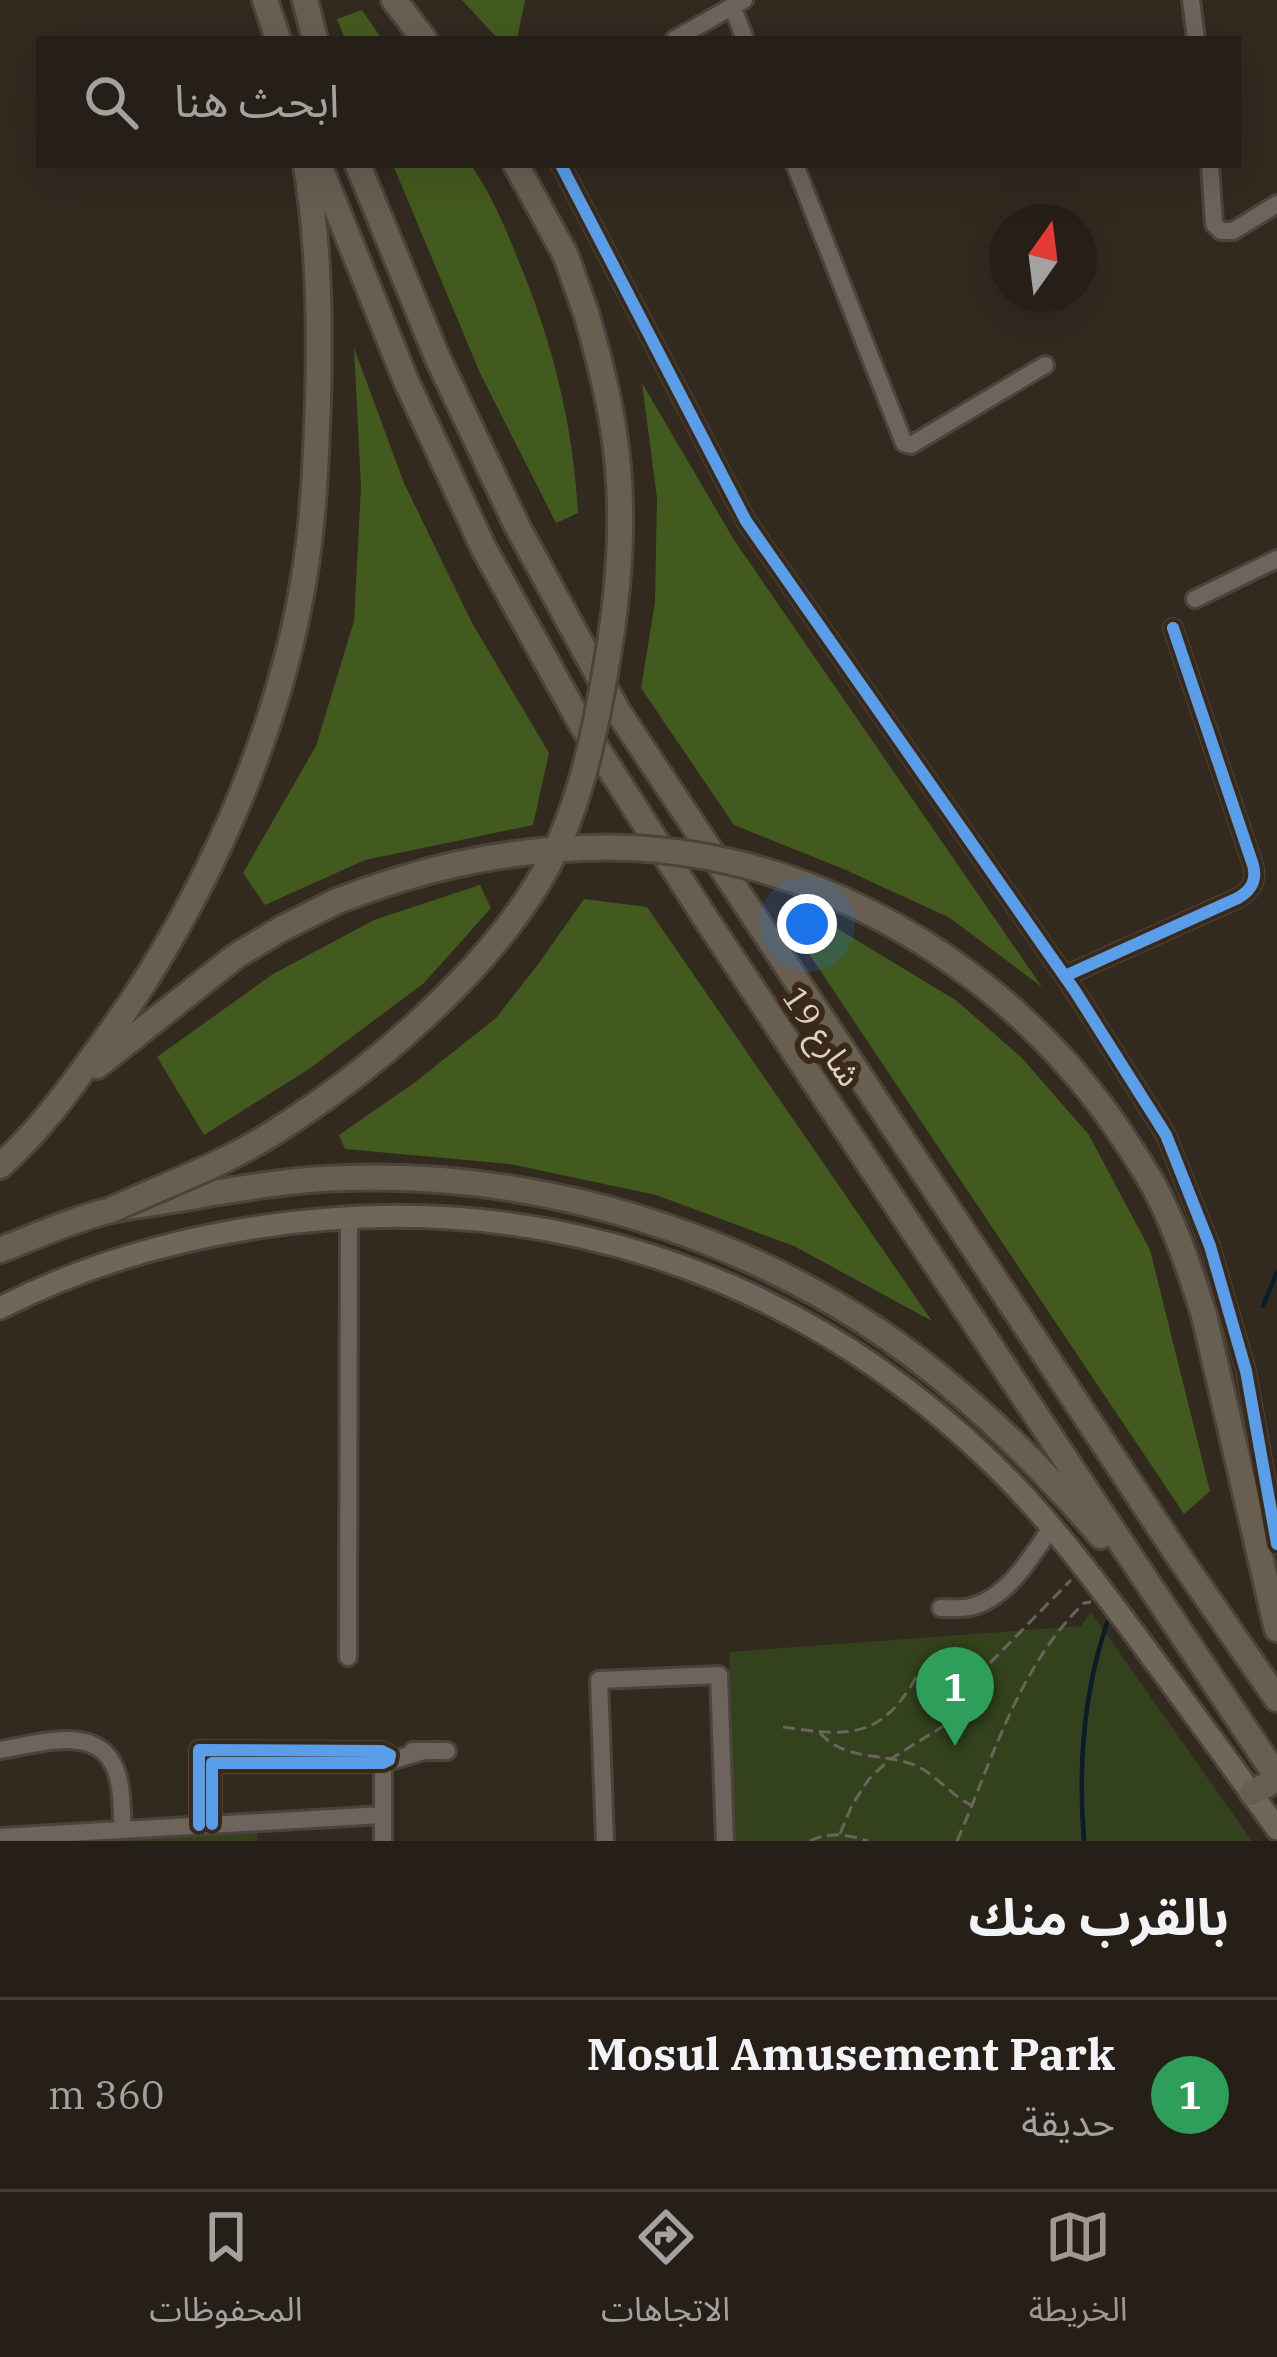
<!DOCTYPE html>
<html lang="ar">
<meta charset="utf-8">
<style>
:root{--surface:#261f17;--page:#322c24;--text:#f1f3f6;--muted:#a4a2a1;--line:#423d36;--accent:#a2978c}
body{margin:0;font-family:"IBM Plex Serif","Noto Sans Arabic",serif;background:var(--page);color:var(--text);direction:rtl}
.compass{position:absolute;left:989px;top:204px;width:108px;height:108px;border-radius:50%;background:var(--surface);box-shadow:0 12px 48px #0002;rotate:14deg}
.you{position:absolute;left:807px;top:924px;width:42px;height:42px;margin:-30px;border:9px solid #fff;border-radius:50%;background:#1a73e8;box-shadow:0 0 0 18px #1a73e833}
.badge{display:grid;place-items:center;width:78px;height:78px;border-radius:50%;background:var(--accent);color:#fff;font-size:39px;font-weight:700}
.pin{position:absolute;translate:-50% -99px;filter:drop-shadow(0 3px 6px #0008)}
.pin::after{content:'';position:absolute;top:63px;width:42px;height:36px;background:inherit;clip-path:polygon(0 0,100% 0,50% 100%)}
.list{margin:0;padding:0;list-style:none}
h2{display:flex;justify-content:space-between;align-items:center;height:156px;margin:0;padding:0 48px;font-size:51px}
h2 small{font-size:39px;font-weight:400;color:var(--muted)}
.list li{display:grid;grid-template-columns:78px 1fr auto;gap:36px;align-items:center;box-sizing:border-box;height:192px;padding:0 48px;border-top:3px solid var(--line)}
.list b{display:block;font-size:45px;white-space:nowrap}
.list p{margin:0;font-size:39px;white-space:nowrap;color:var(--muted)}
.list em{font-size:39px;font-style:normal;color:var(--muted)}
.icon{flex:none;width:66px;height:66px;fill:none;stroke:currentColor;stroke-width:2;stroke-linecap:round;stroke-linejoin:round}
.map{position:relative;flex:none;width:1277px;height:1841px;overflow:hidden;direction:ltr}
.search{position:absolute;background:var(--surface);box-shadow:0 12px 48px #0002;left:36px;right:36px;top:36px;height:132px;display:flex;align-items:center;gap:30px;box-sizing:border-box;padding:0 42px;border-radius:0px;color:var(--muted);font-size:45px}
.sheet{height:348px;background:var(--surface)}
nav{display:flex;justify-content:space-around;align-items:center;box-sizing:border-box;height:168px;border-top:3px solid var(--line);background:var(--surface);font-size:33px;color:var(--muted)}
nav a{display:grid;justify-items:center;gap:6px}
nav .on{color:var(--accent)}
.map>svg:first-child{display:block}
.green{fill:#33411c}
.forest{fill:#435a1f}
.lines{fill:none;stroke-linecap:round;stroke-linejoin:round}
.stream{stroke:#0a1d29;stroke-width:4.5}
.minor-casing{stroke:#4c443c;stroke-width:22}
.major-casing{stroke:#4c443c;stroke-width:27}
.highway-casing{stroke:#4c443c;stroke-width:30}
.path{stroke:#6b645e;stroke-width:3;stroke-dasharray:12 6;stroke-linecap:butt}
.minor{stroke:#6c645d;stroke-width:16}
.major{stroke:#70675b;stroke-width:21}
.highway{stroke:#695f51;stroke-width:24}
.highway-bridge-casing{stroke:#4c443c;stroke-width:30;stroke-linecap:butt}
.highway-bridge{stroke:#695f51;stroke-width:24}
.cycleway-casing{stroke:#3a2917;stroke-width:20}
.cycleway{stroke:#5a9eea;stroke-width:12}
.labels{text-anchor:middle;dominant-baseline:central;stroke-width:12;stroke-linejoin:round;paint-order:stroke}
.street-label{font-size:33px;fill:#ded2c7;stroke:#3a2917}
</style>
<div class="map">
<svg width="1277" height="1841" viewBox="0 0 1277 1841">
<rect width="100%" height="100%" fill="#32291f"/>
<g class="green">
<polygon points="1091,1612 1252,1841 732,1841 729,1652 1081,1626"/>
<polygon points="258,1825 257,1841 22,1841"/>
</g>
<g class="forest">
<polygon points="462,0 525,0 517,39 498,39"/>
<polygon points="362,10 382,39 345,39 337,19"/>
<path d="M393,165H471C491,194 504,224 517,257C552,340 573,423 578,513L556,523L480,373Z"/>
<polygon points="354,348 404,483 472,623 549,753 533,825 365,860 265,905 243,873 316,746 354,621 361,487"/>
<polygon points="642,383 734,540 1042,987 950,918 846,870 734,825 641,688 655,602 657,498"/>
<polygon points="480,885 491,908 424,983 309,1069 204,1135 157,1057 273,974 374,920"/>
<polygon points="584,899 647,907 932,1321 794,1246 656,1195 510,1164 345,1149 339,1135 414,1083 496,1018 539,963"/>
<polygon points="815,915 957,1001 1022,1058 1089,1135 1150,1250 1210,1491 1184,1514 793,930"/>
</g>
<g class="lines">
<g class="stream">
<polyline points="1263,1306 1277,1272"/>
<path d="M1084,1841C1078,1767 1083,1694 1107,1623"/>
</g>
<defs>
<g id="minor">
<polyline points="1191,0 1196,39"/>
<polyline points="732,6 745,39"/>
<polyline points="675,39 744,0"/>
<polyline points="561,165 746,521 1075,991 1166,1135 1210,1246 1246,1371 1277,1544"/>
<polyline points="795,165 904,443 911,445 1045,365"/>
<polyline points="1210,165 1214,224 1221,231 1233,231 1277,204"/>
<polyline points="1195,599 1277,559"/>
<path d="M1065,976L1238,898C1252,890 1257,880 1253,865L1173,628"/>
<path d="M941,1608C951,1608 961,1609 970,1607C1007,1599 1031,1557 1051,1528"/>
<polyline points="348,1657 349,1217"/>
<path d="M0,1750C34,1745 93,1724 113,1764C123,1783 121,1809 123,1829"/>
<polyline points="413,1751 447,1751"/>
<polyline points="383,1815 383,1763 424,1751"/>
<polyline points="199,1825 199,1750 382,1751 390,1755 389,1760 383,1763 212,1763 212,1824"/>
<polyline points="0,1837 383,1815 383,1841"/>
<polyline points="605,1841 599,1680 719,1675 725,1841"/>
</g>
<path id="major" d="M0,1308C82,1266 168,1241 259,1227C534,1185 792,1269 992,1463C1049,1518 1096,1582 1143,1645C1188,1706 1233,1767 1277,1829"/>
<g id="highway">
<polyline points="265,0 278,39"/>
<polyline points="305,0 315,39"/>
<polyline points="394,0 424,39"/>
<polyline points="319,165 406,381 484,549 580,722 706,919 1277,1777"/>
<polyline points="358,165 438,359 517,526 617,710 1179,1557 1277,1699"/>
<polyline points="516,165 566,256 586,313"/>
<polyline points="97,1066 236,956 281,929 337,901"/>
<path d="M0,1166C41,1130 73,1084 105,1040C204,903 281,733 306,565C314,511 316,456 318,402C320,323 319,243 306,165"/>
<path d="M0,1250C36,1236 74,1219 111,1210C141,1204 172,1201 201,1195C249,1187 298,1179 346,1178C561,1171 790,1248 953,1388C1007,1433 1055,1483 1101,1536"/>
<polyline points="1204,1315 1277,1629"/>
<polyline points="1252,1793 1277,1779"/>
</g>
</defs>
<use href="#minor" class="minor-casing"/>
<use href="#major" class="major-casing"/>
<use href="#highway" class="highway-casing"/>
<g class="path">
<path d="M783,1727C850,1737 881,1739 917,1676"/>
<path d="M820,1733C846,1762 884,1752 917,1766C937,1776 951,1795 971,1805"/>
<polyline points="840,1834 852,1805 869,1779 889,1760 953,1720 976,1692 990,1663 1071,1580"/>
<path d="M810,1841C829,1831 849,1835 868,1841"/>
<path d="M957,1841C993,1759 1018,1667 1084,1603L1091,1602"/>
</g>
<use href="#minor" class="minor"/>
<use href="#major" class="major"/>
<use href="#highway" class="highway"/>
<defs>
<g id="highway-bridge">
<path d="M337,901C418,870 496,851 584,848C796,839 1005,960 1121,1134C1134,1154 1149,1175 1159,1196C1178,1234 1191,1274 1204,1315"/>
<path d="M109,1211C163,1186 223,1165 273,1133C367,1074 477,981 536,886C569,834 585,775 597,716C616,622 629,524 613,427C607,388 597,351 586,313"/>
</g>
</defs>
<use href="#highway-bridge" class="highway-bridge-casing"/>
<use href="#highway-bridge" class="highway-bridge"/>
<defs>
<g id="cycleway">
<polyline points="561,165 746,521 1075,991 1166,1135 1210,1246 1246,1371 1277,1544"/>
<path d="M1065,976L1238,898C1252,890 1257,880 1253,865L1173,628"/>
<polyline points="199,1825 199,1750 382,1751 390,1755 389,1760 383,1763 212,1763 212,1824"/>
</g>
</defs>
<use href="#cycleway" class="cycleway-casing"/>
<use href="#cycleway" class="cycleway"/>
</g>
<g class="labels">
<g class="street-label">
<text transform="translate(823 1036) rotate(56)">شارع 19</text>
</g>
</g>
</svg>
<svg class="compass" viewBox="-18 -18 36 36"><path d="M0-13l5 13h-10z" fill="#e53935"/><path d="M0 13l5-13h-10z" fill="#a4a2a1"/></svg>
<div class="you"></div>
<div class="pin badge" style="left:955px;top:1746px;background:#2e9e5b">1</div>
<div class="search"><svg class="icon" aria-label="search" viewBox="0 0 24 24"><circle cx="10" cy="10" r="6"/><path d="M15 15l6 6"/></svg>ابحث هنا</div>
</div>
<section class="sheet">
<h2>بالقرب منك<small></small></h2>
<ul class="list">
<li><span class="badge" style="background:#2e9e5b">1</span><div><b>Mosul Amusement Park</b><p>حديقة</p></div><em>360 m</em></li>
</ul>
</section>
<nav>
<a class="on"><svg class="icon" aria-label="map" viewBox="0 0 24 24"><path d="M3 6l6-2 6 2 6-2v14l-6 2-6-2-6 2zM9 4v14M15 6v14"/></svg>الخريطة</a>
<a><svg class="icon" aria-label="directions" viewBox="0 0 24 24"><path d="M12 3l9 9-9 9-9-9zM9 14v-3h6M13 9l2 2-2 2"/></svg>الاتجاهات</a>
<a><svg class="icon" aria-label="saved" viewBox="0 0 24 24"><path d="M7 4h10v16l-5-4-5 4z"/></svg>المحفوظات</a>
</nav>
